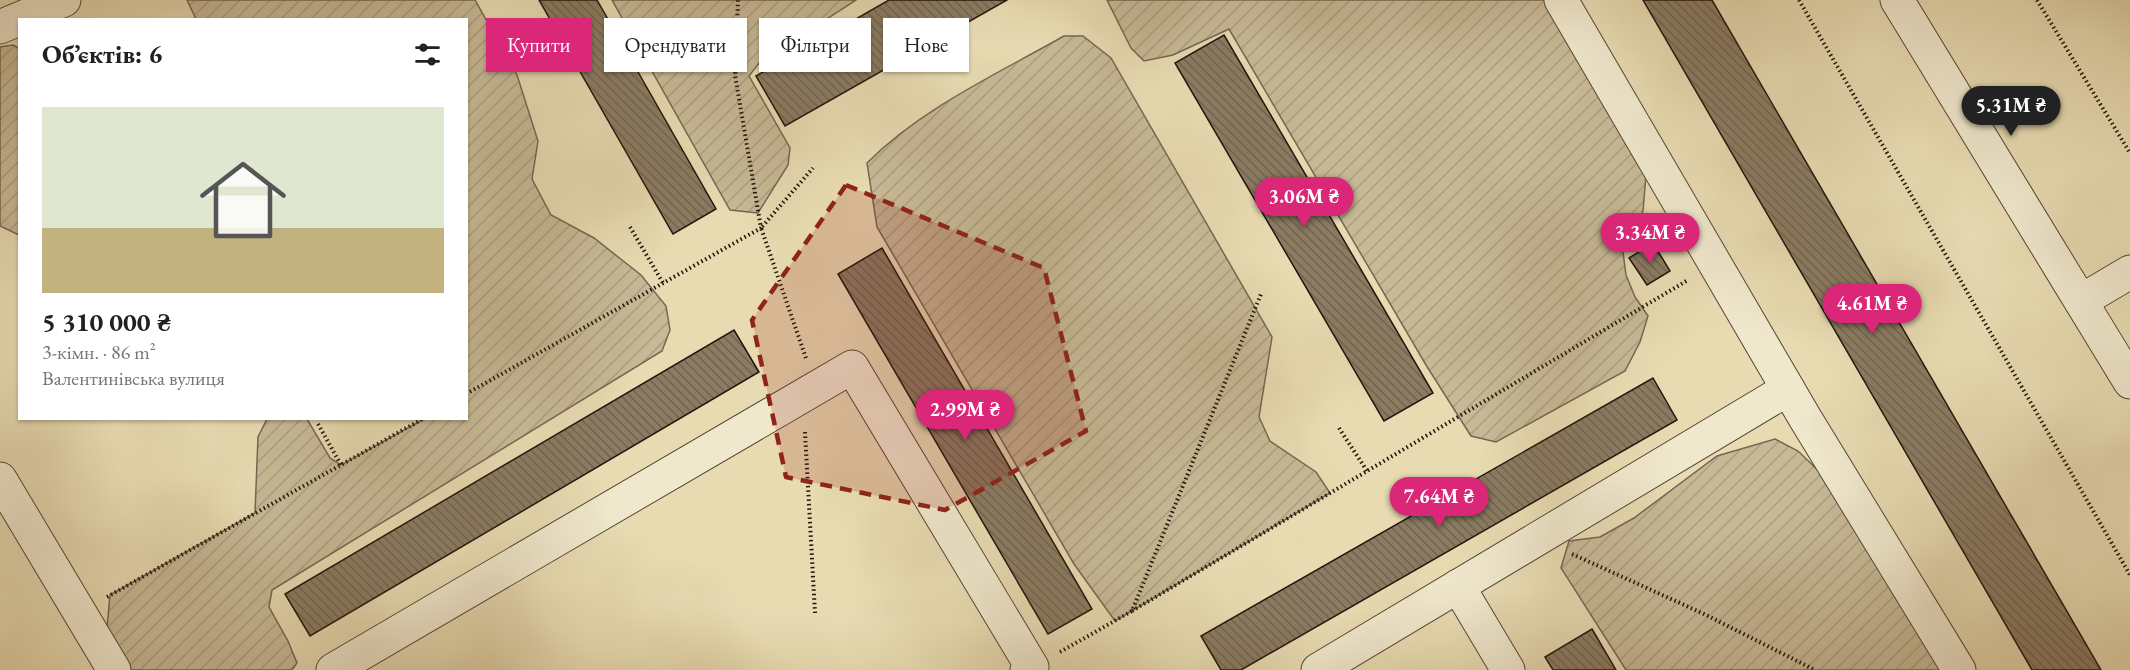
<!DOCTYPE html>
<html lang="uk">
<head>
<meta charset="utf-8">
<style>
	:root { --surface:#fff; --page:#f6f6f6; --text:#202124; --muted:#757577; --accent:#db2777 }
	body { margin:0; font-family:"EB Garamond",serif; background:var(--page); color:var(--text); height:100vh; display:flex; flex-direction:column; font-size:22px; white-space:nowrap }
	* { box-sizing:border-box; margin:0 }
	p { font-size:20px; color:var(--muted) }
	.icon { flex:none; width:33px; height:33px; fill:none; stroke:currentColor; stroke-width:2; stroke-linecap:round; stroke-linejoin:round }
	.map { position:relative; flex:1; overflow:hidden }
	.sheet { position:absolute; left:18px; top:18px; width:450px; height:402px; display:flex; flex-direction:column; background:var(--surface); border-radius:0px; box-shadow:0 2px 4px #0004 }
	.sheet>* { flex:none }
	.guide { position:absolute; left:486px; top:18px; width:570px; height:54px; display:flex; gap:12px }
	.price { position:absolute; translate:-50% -51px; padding:0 14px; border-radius:21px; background:var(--accent); color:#fff; font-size:20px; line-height:39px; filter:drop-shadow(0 2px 3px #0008) }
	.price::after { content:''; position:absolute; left:50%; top:36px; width:18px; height:14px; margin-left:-9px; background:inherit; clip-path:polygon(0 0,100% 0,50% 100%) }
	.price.current { background:#222; color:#fff }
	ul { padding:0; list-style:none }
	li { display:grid; align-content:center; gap:12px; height:318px; padding:0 24px }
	li span { display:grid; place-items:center; height:186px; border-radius:0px; color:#555 }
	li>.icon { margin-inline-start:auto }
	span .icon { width:108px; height:108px; fill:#fffc; stroke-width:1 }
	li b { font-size:26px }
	h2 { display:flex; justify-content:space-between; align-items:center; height:72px; padding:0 24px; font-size:26px }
	.chip { padding:0 21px; border-radius:0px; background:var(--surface); box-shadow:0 2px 4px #0004; font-size:21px; line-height:54px }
	.chip.current { background:var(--accent); color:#fff }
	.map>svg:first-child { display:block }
</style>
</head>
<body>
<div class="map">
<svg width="2130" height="670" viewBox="0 0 2130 670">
	<defs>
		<pattern id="garden-furrows" width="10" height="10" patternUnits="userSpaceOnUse" patternTransform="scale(1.5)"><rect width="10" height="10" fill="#c7b996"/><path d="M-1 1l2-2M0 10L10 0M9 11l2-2" fill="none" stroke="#ab9e80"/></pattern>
		<pattern id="building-back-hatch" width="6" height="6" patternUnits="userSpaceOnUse" patternTransform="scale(1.5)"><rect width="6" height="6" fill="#8a7b62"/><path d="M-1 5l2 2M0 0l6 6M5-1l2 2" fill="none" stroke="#71644f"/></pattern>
	</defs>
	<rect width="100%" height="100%" fill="#e8dbb2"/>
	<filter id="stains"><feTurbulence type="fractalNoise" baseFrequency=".00333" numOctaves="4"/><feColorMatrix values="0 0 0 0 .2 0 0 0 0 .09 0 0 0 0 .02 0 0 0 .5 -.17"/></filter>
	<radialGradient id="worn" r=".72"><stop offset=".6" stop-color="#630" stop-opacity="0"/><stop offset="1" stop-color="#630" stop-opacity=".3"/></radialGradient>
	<!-- garden -->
	<g fill="url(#garden-furrows)" stroke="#766651" stroke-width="1.5">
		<polygon points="187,0 475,0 517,75 538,141 532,179 551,215 594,238 641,275 666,306 670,330 662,351 272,590 269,607 288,641 297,663 292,670 128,670 107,628 110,595 255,513 258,437 267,419 307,419 330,458 341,465 424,419 466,418 466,20 196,19"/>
		<polygon points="612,0 856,0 759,63 749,76 790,148 788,165 758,213 730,210"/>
		<polygon points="1107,0 1545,0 1646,175 1643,211 1623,252 1626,275 1635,297 1648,316 1640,342 1625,371 1496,442 1471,436 1426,365 1229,29 1173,55 1144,61 1131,48"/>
		<path d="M1064,36H1083L1111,58L1272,337L1259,417L1270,441L1316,472L1330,493L1115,621L1074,564L877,227L867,163C922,108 997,74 1064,36Z"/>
		<polygon points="13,45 20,49 19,235 0,226 0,47"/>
		<polygon points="1775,439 1798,451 1827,479 1946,670 1626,670 1561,568 1569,541 1600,537 1634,518 1717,456"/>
	</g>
	<!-- building -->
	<g fill="url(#building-back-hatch)" stroke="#24140c" stroke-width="1.5">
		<polygon points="539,0 597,0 716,209 673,234"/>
		<polygon points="889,0 1007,0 785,126 756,76"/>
		<polygon points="1643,0 1712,0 2101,670 2032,670"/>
		<polygon points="1224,35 1433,393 1384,421 1175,63"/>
		<polygon points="1653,243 1670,271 1647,285 1629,258"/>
		<polygon points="882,248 1092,609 1048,634 838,274"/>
		<polygon points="734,330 759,372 310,636 285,594"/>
		<polygon points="1653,378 1677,420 1241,670 1221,670 1201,636"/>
		<polygon points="1592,629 1616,670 1553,670 1545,657"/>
	</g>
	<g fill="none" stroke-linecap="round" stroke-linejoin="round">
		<defs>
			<g id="minor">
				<polyline points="1561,0 1805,418 1959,670"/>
				<polyline points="1897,0 2130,382"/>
				<polyline points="0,27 64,0"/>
				<polyline points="2081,301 2130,272"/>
				<polyline points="0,479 114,670"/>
				<polyline points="1458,586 1508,670"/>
				<polyline points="333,670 852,367 1032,667 1027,670"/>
				<polyline points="1318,670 1788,389"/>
			</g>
		</defs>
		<!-- minor casing -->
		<use href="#minor" stroke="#554636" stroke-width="35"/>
		<!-- path -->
		<g stroke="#24140c" stroke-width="4" stroke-dasharray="1.5 3" stroke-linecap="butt">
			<polyline points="1799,0 2130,575"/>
			<polyline points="2037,0 2130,153"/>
			<polyline points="630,227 663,283"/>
			<polyline points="806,358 761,228 813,168"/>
			<polyline points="466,394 761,228 735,75 738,0"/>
			<polyline points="318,424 341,465"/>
			<polyline points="1339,428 1367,471"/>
			<polyline points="805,432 815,613"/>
			<polyline points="1572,554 1704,614 1815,670"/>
			<polyline points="107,597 424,418"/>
			<polyline points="1132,611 1688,280"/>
			<polyline points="1060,652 1132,611 1261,294"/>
		</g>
		<!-- minor -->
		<use href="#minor" stroke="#f0e8cd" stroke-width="33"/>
	</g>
	<!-- marked area -->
	<path fill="#8f2418" fill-opacity="0.2" stroke="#8f2418" stroke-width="4.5" stroke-dasharray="12 8" stroke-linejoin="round" d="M846,185L1044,268L1086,431L945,510L786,477L752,320Z"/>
	<rect width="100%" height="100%" filter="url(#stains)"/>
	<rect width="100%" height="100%" fill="url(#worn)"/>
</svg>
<b class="price current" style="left:2011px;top:137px">5.31M ₴</b>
<b class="price" style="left:1304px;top:228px">3.06M ₴</b>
<b class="price" style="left:1650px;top:264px">3.34M ₴</b>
<b class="price" style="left:1872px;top:335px">4.61M ₴</b>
<b class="price" style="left:965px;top:441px">2.99M ₴</b>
<b class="price" style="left:1439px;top:528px">7.64M ₴</b>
<div class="guide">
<a class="chip current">Купити</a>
<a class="chip">Орендувати</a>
<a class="chip">Фільтри</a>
<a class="chip">Нове</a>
</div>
<section class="sheet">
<h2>Об’єктів: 6<svg class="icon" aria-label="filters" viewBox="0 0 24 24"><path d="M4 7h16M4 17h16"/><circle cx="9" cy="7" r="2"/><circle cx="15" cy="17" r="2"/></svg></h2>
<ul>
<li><span style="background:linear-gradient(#dfe7d0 65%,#c2b280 0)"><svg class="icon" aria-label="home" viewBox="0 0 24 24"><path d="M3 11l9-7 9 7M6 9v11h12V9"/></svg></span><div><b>5 310 000 ₴</b><p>3-кімн. · 86 m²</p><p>Валентинівська вулиця</p></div></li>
</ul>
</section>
</div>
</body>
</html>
